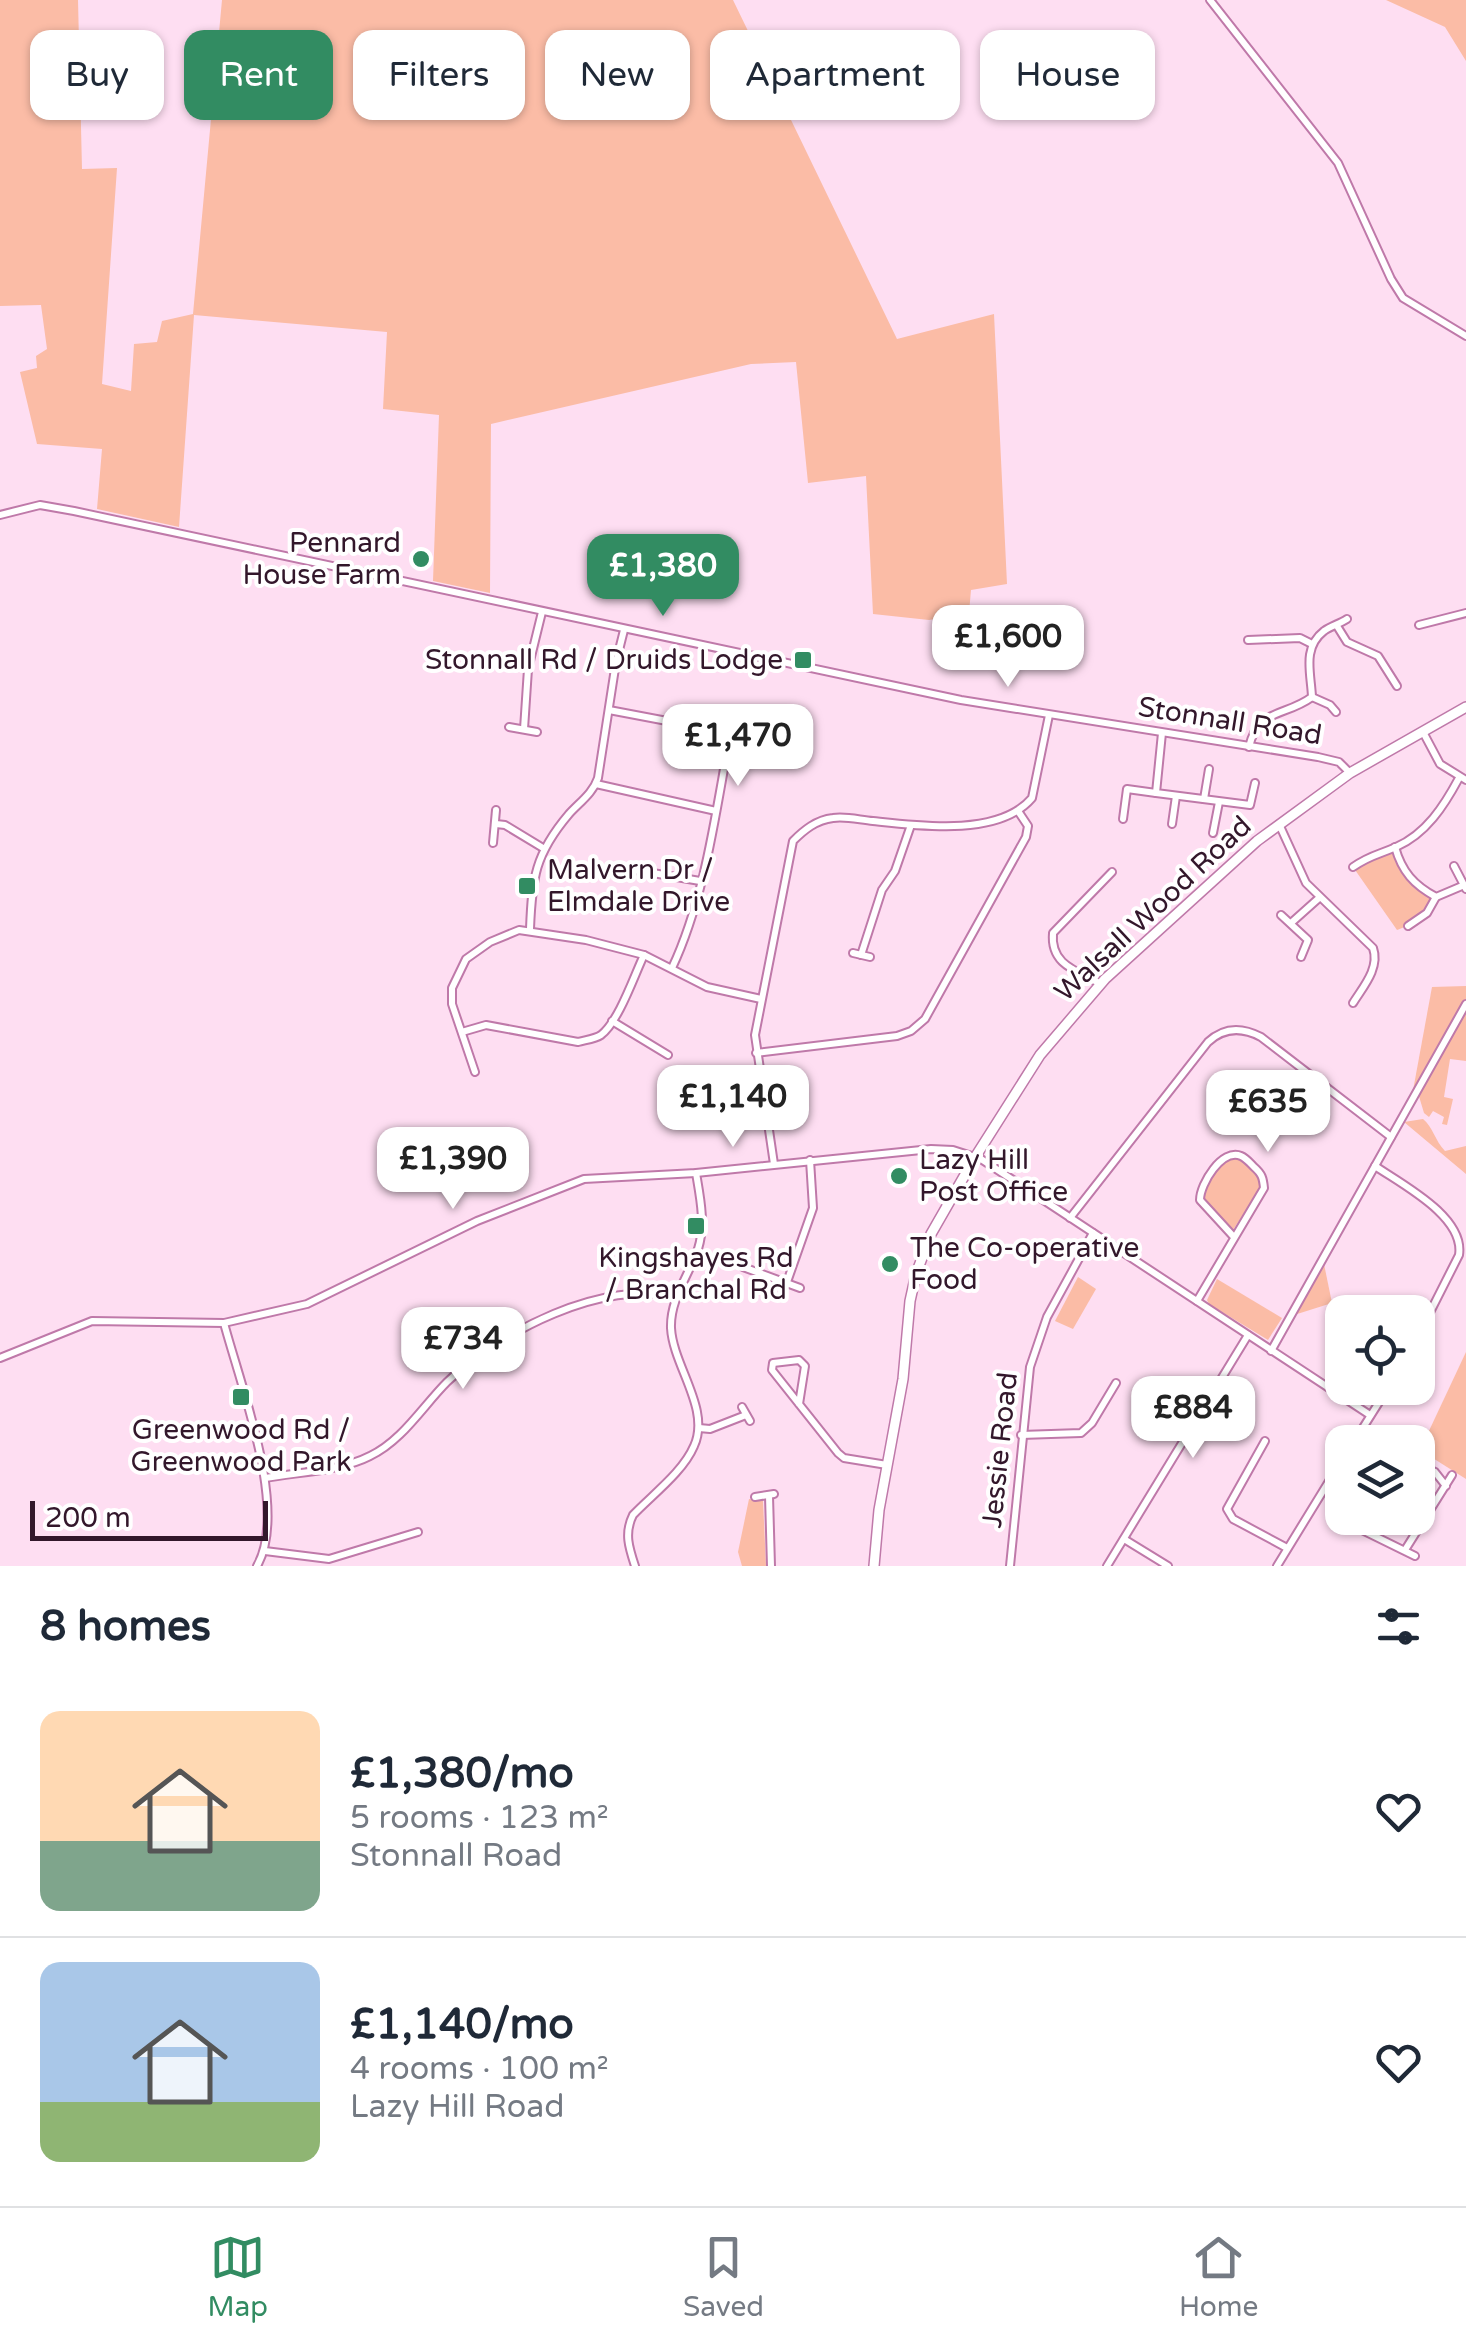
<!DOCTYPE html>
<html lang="en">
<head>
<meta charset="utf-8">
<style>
	:root { --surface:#fff; --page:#f6f6f7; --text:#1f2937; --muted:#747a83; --line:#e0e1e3; --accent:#328c62 }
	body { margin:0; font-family:"Varela Round",sans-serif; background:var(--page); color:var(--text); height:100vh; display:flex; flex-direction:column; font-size:38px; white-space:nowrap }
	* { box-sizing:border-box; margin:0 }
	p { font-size:32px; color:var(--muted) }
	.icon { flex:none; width:55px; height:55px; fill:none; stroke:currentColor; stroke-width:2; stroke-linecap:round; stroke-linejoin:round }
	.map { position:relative; height:1566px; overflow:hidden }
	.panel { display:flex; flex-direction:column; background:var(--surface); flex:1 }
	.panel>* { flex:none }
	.hud { position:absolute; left:30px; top:30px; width:1408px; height:90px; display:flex; gap:20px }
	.fabs { position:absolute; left:1325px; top:1295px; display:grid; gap:20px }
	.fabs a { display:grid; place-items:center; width:110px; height:110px; border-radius:20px; background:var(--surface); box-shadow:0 2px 8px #0004; font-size:50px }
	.scale { position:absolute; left:30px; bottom:25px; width:238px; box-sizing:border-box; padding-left:10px; border:5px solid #33172b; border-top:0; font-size:28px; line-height:35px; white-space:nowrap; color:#33172b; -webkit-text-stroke:8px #fff; paint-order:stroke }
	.price { position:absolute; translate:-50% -85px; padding:0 22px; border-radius:20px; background:#fff; color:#222; font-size:32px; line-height:65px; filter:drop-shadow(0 2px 5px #0008) }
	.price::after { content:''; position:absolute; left:50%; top:60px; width:30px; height:22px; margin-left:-15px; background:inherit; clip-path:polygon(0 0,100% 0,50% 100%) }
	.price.selected { background:var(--accent); color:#fff }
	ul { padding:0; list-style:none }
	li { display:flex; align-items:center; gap:30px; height:250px; padding:0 40px }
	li+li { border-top:2px solid var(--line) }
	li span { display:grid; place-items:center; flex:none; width:280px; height:200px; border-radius:20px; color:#555 }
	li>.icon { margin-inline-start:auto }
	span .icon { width:120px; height:120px; fill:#fffc; stroke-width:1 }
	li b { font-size:42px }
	h2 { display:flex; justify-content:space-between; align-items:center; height:120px; padding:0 40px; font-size:42px }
	.tag { padding:0 35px; border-radius:20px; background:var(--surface); box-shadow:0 2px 8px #0004; font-size:35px; line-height:90px }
	.tag.selected { background:var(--accent); color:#fff }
	.tab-bar { display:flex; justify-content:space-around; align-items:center; height:140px; border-top:2px solid var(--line); background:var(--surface); font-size:28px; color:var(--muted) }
	.tab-bar a { display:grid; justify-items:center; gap:5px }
	.tab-bar .selected { color:var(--accent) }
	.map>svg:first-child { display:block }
</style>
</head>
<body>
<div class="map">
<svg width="1466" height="1566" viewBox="0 0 1466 1566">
	<rect width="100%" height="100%" fill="#fedef2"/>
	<!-- green -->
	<g fill="#fbbca6">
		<polygon points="0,0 78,0 82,169 117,168 102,384 131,391 134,344 157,342 162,321 193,314 222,0 733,0 897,339 994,314 1007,584 971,590 969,613 929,620 873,614 866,476 808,483 796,362 751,364 491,424 490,593 433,581 439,415 383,409 387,332 194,315 179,527 97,509 102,449 37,444 20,372 37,368 36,356 47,349 41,305 0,306"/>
		<polygon points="1386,0 1466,0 1466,61 1445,27"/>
		<path d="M1395,847L1401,866L1436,897C1430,912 1412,925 1397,930L1353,867Z"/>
		<polygon points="1466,986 1466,1004 1412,1096 1432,987"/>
		<polygon points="1466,1009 1466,1061 1450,1059 1444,1097 1453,1099 1447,1125 1442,1124 1444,1117 1433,1111 1429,1117 1424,1113 1418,1093"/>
		<path d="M1423,1119C1433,1127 1435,1141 1445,1151L1466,1146V1174L1404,1122Z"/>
		<path d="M1231,1158C1246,1160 1260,1172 1260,1188L1233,1230L1204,1198C1204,1184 1218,1164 1231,1158Z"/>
		<polygon points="1324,1264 1332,1303 1294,1315"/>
		<polygon points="1078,1277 1096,1289 1073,1329 1055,1321"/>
		<polygon points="1217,1279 1282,1318 1268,1340 1209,1304 1207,1300"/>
		<polygon points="1466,1352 1466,1479 1420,1450"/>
		<polygon points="749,1499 763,1501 766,1566 742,1566 738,1552"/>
	</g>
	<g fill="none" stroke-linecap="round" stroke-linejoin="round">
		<defs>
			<g id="street">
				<polyline points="1210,0 1338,163 1391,279 1403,298 1466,336"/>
				<polyline points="0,515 40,505 74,511 961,700 1318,757 1339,762 1350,773"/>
				<polyline points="1419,625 1466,613"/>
				<polyline points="1337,626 1347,642 1378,656 1397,686"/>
				<polyline points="1248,640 1300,638 1312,644"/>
				<polyline points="1312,697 1330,705 1336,712"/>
				<path d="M609,710L704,728C718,733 724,738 727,752C714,824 703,902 672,968"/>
				<polyline points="509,727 537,732"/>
				<polyline points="524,729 528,669 542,612"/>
				<polyline points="1423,732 1440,764 1466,780"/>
				<polyline points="1162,733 1156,793 1250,805 1255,783"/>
				<path d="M1249,747C1258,708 1285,717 1312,697C1311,673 1302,648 1324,631C1331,626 1339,624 1347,619"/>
				<polyline points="596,784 716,811"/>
				<polyline points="1204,799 1209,769"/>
				<polyline points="1123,819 1127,789 1156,793"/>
				<polyline points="496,824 505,825 543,848"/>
				<polyline points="1172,824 1176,796"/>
				<path d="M1279,824L1306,883L1373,948C1380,968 1363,987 1353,1003"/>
				<polyline points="1213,833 1219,802"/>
				<polyline points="493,843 496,810"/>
				<path d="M1395,847C1402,872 1414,885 1436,897L1462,886"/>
				<polyline points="1454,866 1466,889"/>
				<path d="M1353,867C1370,855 1378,855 1396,847C1426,834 1444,806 1459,778"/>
				<polyline points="623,868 700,881"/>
				<polyline points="1281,915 1308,940 1301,957"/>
				<polyline points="1291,923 1319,898"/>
				<polyline points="1408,926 1427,913 1436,897"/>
				<path d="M530,929C532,878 535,854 569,814C580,802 593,793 598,778L616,662L624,630"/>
				<polyline points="853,953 870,957"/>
				<polyline points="861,955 882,890 895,871 911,825"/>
				<path d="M1101,984C1077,971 1050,965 1053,933L1112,872"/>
				<polyline points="612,1021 668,1055"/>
				<path d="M462,1032L486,1025L578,1042C585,1040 595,1039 601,1035C619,1021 634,976 644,955"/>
				<polyline points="756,1053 897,1036 911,1031 925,1019 1026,837 1028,826 1018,811"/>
				<polyline points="475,1072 452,1004 452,988 466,959 490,942 519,930 586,940 644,955 707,987 761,999"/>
				<path d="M774,1164L755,1035L793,841C804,830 816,820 833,818C846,816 860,820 873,821C919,826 999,837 1032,798L1049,715"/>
				<path d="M1375,1166C1403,1185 1465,1217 1459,1255L1418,1336"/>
				<path d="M1070,1218L1208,1042C1224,1027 1242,1027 1261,1037L1391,1137"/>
				<polyline points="743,1267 800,1288"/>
				<polyline points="787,1282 813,1208 810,1160"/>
				<path d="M1197,1301L1264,1188C1263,1178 1262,1174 1254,1167C1250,1163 1246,1158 1241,1156C1222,1148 1200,1184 1200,1200L1233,1236"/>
				<path d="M224,1323C240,1384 289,1510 257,1566"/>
				<polyline points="1271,1351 1466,1004"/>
				<polyline points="0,1358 92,1321 224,1323 307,1304 477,1221 584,1179 696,1173 931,1149 953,1150 981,1159 1370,1415"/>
				<polyline points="799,1404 805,1366 799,1360 773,1363 772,1370 838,1453 844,1458 887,1465"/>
				<polyline points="742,1407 750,1421"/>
				<polyline points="699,1428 710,1429 746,1415"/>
				<polyline points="1021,1435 1081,1433 1092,1423 1116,1383"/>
				<polyline points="1358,1435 1374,1442"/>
				<polyline points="1265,1441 1227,1509 1233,1519 1287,1548"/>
				<polyline points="1354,1442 1388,1388"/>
				<polyline points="1418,1464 1435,1472 1446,1486"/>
				<path d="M265,1478C298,1472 341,1471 370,1456C402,1441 423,1406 447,1382C498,1333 605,1277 676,1298"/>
				<polyline points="769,1496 771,1566"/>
				<polyline points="755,1497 774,1494"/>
				<polyline points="1354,1526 1415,1556"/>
				<polyline points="1124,1539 1168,1566"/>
				<polyline points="1405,1550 1452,1475"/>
				<polyline points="265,1551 329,1559 418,1532"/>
				<path d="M635,1566C629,1548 624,1533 633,1515C652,1495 683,1472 694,1446C711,1409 673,1366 671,1328C670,1299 689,1275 698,1249C706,1224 700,1197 696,1173"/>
				<polyline points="1010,1566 1030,1367 1047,1317 1093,1233"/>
				<polyline points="1107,1566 1248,1335"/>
				<polyline points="1277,1566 1342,1460"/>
			</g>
			<polyline id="secondary" points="874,1566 879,1510 903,1379 910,1301 916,1274 931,1234 974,1159 1040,1055 1105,979 1257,841 1350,773 1466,707"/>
		</defs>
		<!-- street casing -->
		<use href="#street" stroke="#bf79a9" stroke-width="10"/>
		<!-- secondary casing -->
		<use href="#secondary" stroke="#bf79a9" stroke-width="12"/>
		<!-- street -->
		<use href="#street" stroke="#fff" stroke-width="6"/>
		<!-- secondary -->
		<use href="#secondary" stroke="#fff" stroke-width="9"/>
	</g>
	<!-- markers -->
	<g fill="#328c62" stroke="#fff" stroke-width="4">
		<circle cx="421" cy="559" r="10"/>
		<rect x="793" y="650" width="20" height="20" rx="5"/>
		<rect x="517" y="876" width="20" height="20" rx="5"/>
		<circle cx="899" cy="1176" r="10"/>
		<rect x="686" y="1216" width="20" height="20" rx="5"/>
		<circle cx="890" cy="1264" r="10"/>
		<rect x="231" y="1387" width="20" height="20" rx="5"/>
	</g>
	<g text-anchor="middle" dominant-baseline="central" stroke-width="8" stroke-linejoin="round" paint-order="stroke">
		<!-- poi labels -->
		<g font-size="28" fill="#33172b" stroke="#fff" text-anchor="start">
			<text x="401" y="543" text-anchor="end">Pennard<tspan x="401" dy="32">House Farm</tspan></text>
			<text x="783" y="660" text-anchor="end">Stonnall Rd / Druids Lodge</text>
			<text x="547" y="870">Malvern Dr /<tspan x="547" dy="32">Elmdale Drive</tspan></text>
			<text x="919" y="1160">Lazy Hill<tspan x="919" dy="32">Post Office</tspan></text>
			<text x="910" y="1248">The Co-operative<tspan x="910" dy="32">Food</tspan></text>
			<text x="696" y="1258" text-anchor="middle">Kingshayes Rd<tspan x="696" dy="32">/ Branchal Rd</tspan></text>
			<text x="241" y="1430" text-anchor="middle">Greenwood Rd /<tspan x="241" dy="32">Greenwood Park</tspan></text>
		</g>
		<!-- street labels -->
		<g font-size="28" fill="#33172b" stroke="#fff">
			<text transform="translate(1230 721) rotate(9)">Stonnall Road</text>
			<text transform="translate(1153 909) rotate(-43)">Walsall Wood Road</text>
			<text transform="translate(1000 1450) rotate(-84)">Jessie Road</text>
		</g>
	</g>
</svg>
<div class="fabs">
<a><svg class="icon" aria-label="locate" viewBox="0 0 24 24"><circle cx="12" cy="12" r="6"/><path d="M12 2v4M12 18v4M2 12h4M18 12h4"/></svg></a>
<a><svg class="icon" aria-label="layers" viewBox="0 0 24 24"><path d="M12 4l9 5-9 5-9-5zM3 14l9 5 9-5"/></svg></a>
</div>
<div class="scale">200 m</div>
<b class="price selected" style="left:663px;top:619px">£1,380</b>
<b class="price" style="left:1008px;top:690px">£1,600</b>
<b class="price" style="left:738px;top:789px">£1,470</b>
<b class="price" style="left:733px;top:1150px">£1,140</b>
<b class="price" style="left:1268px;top:1155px">£635</b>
<b class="price" style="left:453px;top:1212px">£1,390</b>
<b class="price" style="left:463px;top:1392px">£734</b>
<b class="price" style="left:1193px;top:1461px">£884</b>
<div class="hud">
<a class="tag">Buy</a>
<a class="tag selected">Rent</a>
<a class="tag">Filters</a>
<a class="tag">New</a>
<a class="tag">Apartment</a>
<a class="tag">House</a>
</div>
</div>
<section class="panel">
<h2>8 homes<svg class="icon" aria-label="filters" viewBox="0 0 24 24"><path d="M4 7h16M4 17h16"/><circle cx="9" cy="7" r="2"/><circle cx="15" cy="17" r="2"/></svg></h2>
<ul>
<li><span style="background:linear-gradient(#ffd9b3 65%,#7fa58c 0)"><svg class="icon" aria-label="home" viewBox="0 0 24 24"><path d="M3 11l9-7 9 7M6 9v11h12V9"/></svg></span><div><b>£1,380/mo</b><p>5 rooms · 123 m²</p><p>Stonnall Road</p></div><svg class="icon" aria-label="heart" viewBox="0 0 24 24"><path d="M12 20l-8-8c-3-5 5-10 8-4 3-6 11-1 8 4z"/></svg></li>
<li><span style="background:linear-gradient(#a9c7e8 70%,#8fb573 0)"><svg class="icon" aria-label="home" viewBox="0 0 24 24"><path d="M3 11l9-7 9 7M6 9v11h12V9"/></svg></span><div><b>£1,140/mo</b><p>4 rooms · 100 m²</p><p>Lazy Hill Road</p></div><svg class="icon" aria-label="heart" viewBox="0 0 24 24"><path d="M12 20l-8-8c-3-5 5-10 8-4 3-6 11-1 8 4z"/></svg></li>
</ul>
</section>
<nav class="tab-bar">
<a class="selected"><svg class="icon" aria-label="map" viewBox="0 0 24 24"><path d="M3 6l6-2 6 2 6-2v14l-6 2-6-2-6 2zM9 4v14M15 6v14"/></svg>Map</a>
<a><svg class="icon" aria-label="saved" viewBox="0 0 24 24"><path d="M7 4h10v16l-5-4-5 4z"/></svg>Saved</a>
<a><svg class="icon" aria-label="home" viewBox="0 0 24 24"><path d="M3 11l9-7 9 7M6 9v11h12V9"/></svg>Home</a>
</nav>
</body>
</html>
